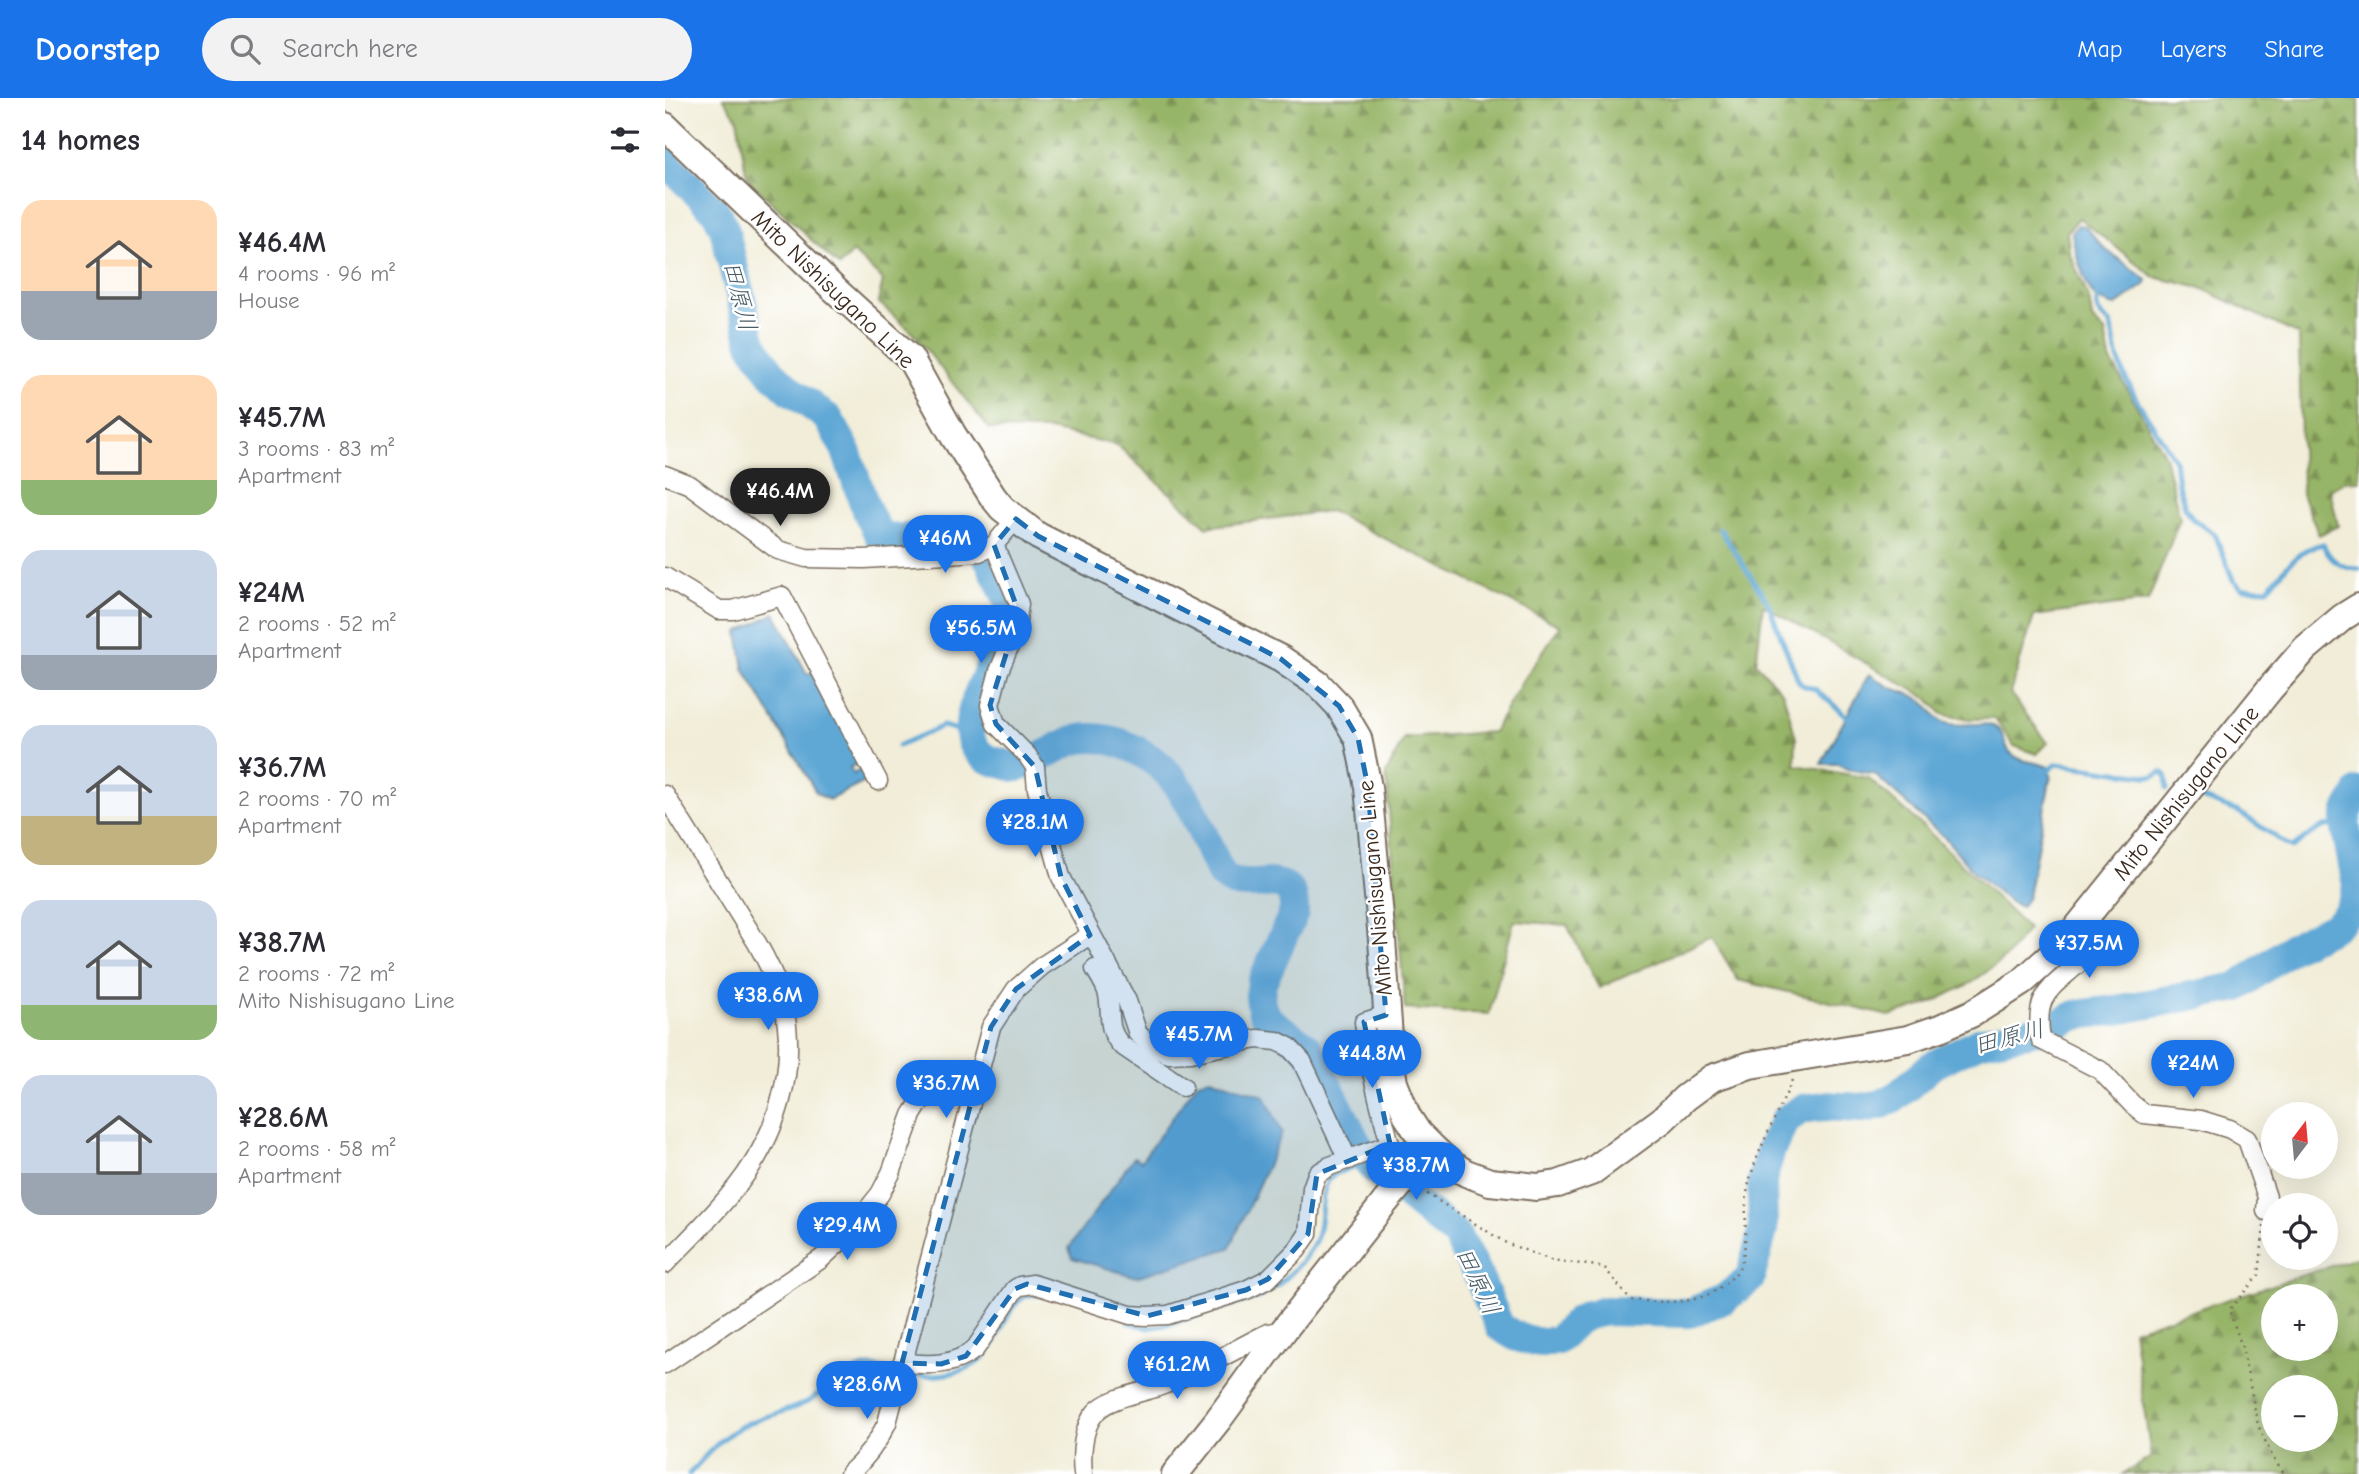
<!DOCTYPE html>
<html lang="en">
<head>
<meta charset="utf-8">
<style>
	:root { --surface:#fff; --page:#f2f2f3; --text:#2b2b33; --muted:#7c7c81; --accent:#1a73e8 }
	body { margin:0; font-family:"Comic Neue","Klee One",sans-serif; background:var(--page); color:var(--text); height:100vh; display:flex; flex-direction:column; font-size:26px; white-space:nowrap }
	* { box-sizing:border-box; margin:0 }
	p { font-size:23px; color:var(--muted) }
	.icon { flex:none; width:38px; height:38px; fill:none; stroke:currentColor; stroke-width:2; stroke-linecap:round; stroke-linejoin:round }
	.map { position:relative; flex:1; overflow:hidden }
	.sheet { display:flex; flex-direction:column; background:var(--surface); width:665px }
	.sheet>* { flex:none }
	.needle { width:46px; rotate:16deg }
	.tools { position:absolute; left:1596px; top:1004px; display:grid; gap:14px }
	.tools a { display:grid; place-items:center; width:77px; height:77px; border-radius:50%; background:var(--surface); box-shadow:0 7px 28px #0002; font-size:35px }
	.price { position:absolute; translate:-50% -60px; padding:0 16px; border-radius:24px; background:var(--accent); color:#fff; font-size:23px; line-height:46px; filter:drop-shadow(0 2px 4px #0008) }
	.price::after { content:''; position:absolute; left:50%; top:42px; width:21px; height:16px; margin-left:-10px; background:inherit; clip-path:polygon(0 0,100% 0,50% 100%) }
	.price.selected { background:#222; color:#fff }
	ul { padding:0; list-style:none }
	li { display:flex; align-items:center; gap:21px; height:175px; padding:0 21px }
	li span { display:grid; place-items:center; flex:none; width:196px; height:140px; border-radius:21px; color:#555 }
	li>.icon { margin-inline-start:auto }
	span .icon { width:84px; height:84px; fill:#fffc; stroke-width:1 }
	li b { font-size:30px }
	h2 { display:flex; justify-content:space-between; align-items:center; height:84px; padding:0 21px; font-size:30px }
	header { display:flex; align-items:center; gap:42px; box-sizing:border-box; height:98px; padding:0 35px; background:var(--accent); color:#fff }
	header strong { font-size:33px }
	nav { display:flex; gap:38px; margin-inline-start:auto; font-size:24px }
	.search { width:490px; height:63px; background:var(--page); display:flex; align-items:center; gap:18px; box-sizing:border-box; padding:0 24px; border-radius:38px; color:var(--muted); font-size:26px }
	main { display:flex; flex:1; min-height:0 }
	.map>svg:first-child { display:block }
</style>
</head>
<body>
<header>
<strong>Doorstep</strong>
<div class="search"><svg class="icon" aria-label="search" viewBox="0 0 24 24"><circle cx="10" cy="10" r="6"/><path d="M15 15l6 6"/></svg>Search here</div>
<nav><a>Map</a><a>Layers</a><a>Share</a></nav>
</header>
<main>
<section class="sheet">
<h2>14 homes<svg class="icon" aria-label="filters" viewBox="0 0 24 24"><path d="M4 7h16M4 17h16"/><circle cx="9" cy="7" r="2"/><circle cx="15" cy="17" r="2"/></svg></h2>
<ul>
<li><span style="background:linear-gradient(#ffd9b3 65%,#9aa5b1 0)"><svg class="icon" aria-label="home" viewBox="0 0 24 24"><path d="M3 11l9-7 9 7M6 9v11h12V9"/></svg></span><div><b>¥46.4M</b><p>4 rooms · 96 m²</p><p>House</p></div></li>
<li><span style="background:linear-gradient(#ffd9b3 75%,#8fb573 0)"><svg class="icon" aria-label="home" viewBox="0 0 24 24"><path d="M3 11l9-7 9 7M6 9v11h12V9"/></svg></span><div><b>¥45.7M</b><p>3 rooms · 83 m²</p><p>Apartment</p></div></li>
<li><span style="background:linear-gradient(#c9d6e8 75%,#9aa5b1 0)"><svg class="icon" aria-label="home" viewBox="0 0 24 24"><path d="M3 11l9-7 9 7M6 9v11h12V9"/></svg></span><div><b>¥24M</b><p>2 rooms · 52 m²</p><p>Apartment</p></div></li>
<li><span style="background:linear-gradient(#c9d6e8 65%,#c2b280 0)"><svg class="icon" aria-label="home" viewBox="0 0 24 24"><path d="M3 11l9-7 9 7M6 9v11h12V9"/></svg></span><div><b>¥36.7M</b><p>2 rooms · 70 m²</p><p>Apartment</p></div></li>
<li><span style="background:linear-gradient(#c9d6e8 75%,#8fb573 0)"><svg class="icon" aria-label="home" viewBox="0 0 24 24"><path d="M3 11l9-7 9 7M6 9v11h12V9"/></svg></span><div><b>¥38.7M</b><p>2 rooms · 72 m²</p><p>Mito Nishisugano Line</p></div></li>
<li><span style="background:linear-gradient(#c9d6e8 70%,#9aa5b1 0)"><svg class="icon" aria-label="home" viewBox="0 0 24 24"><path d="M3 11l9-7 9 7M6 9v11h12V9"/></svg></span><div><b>¥28.6M</b><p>2 rooms · 58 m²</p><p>Apartment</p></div></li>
</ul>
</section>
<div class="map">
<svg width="1694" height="1376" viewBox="0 0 1694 1376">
	<defs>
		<pattern id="forest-firs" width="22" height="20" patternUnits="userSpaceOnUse" patternTransform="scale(1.75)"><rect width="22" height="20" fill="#97b567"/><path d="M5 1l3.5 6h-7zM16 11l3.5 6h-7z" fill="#7c9354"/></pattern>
	</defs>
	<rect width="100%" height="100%" fill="#fff"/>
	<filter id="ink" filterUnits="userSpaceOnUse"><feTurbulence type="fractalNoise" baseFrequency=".0143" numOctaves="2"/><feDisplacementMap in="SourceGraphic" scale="14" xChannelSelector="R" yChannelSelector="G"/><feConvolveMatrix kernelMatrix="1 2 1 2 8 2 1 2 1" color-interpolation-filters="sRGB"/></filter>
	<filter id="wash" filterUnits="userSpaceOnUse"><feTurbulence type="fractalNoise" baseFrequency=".00686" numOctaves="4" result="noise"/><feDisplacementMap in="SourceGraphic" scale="28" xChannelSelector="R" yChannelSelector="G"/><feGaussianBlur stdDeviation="1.57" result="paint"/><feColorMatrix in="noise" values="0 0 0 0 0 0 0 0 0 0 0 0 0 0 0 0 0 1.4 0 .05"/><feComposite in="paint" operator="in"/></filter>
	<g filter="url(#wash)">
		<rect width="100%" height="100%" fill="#f1edd8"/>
		<!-- forest -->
		<g fill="url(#forest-firs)" stroke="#697042" stroke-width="2" fill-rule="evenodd">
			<polygon points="58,0 1694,0 1694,383 1680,383 1665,392 1673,428 1654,437 1637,396 1634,237 1536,190 1489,179 1414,120 1402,134 1404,154 1424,201 1427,221 1440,234 1445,261 1500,358 1515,421 1483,503 1369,518 1345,595 1383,645 1372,656 1349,648 1330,621 1300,621 1277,616 1264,601 1098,507 1091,565 1118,595 1131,640 1130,667 1203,680 1261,731 1363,831 1341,859 1308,884 1266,905 1224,918 1073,882 1047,839 934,890 902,827 849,823 824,916 740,911 721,676 739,640 828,634 856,586 895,528 665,413 542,429 452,347 385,332 324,331 248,235 213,204 218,182 188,154 174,168 82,81 72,20"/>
			<path d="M1694,1159V1376H1458L1486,1359L1468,1232ZM1608,1199H1661V1251H1608ZM1608,1290H1661V1342H1608Z"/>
		</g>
		<!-- water -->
		<g fill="#5ea7d5" stroke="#4c687a" stroke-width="2">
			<path d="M1413,127L1420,128L1440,151L1482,182L1481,186L1451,208C1445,207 1434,203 1430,199C1420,189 1408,147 1407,134Z"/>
			<polygon points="110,515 142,576 150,573 198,664 185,669 188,676 200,669 206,681 164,702 152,696 79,571 73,534"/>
			<path d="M1204,576C1212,581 1219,587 1227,590C1238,594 1248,596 1258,603C1267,610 1270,622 1281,625C1297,630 1317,622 1330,629C1341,635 1338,649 1347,656C1356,665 1371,663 1383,669L1386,677L1363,799L1356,809L1345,804L1308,773L1281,741L1209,676L1182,671L1173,666H1156Z"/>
			<polygon points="545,980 600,998 617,1035 565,1150 471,1179 407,1160 404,1150 469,1059 476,1063 533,984"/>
		</g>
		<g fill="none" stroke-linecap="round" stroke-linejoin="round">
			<!-- stream -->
			<g stroke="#5ea7d5" stroke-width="5">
				<path d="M1433,194C1430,213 1431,214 1446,226L1452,257L1459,277L1473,304L1510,362L1513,387L1520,409L1528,421L1550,436L1568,482L1577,490L1603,491C1619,472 1632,451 1658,446C1664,462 1677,471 1694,471"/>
				<polyline points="1055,431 1103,505 1133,582 1137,587 1150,591 1186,622"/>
				<polyline points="233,648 278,628 304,635"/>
				<polyline points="1378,675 1392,666 1488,679 1496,674 1501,677 1502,691"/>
				<path d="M1536,700L1574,714L1627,750C1650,735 1650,727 1680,726"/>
				<polyline points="1690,795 1694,793"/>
				<path d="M463,1224L483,1230L500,1227L595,1199C616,1187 641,1164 651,1141C659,1125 653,1089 667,1078C676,1072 692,1068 703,1064"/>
				<path d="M24,1376C35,1364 46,1351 58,1341C84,1318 112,1319 140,1305C157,1296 188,1269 206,1269C218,1269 231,1275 243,1276C266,1279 290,1278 310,1266C339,1251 340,1190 374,1197"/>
			</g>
			<!-- river -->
			<path stroke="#5ea7d5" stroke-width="30" d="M0,63L51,114L59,130L87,246L106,274L126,293L163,320L180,350L201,411L216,441L302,437C315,445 325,461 330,475C335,485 343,498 344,509C348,543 287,618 310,650C316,659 326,663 336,665C341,666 348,669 352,669C368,667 397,644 415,641C443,636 473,650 494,667C526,693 537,741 557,777C561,781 565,784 571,785C597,790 631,772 629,814L597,885L595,898L597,912L605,923L642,949L651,964L691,1044L705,1067L791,1137L813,1177L835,1229L852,1239L875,1245L893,1242L912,1223L922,1217L941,1213L1024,1215L1059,1201L1085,1181L1098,1132L1097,1083L1106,1051L1120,1022L1137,1011L1159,1008L1197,1010L1217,1006L1232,998L1266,968L1313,944L1386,929L1411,917L1452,912L1573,889L1626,850L1670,828L1682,816L1689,802L1692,787L1680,726L1683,713L1694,694"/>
		</g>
	</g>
	<g filter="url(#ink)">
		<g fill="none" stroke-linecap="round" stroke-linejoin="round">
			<defs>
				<g id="street">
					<polyline points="0,377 25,387 113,452 141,460 199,461 314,454 329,447 351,421"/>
					<polyline points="329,447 354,506 351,532 334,573 325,607 331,626 362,657 370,669 372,691 396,779 462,903 473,936 488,949 504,956 526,955 592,941 612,943 624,949 637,963 683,1062"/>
					<polyline points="0,479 54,512 68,512 117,498 213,683"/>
					<path d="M0,697L92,845C101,861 109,877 115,894C137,967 112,1043 63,1099C43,1123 21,1144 0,1166"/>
					<path d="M1399,846L1414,865C1383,893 1369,897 1376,942L1435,972L1467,1006L1479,1016L1536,1022L1565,1031L1582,1041L1602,1099L1601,1113"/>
					<path d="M430,871C435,879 441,888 443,897C447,918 441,930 456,947L518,989"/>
					<path d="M237,1265C264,1267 288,1269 310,1251L350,1191L355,1188L368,1186L465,1217L482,1218L503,1217L581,1192L603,1181L632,1152L643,1136L647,1090L652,1076L665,1068L725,1046C714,1004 704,969 699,924L721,917"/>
					<polyline points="0,1266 156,1161 181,1138 215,1096 226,1075 247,1017 255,1004 266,995 280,993 307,1000"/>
					<path d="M184,1376C201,1361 212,1346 222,1325L326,929L351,891L377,868L425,837"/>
					<path d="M418,1376C416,1357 417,1329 431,1314C445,1298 481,1295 501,1286C536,1272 569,1252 603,1235L618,1233"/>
				</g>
				<g id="secondary">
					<polyline points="0,28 168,190 245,260 288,337 328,399 337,410 373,438 616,561 653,586 674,608 693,640 703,689 717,842 726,967 729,985 742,1018 753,1035 766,1048 783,1064 801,1075 825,1084 872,1089 893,1086 926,1074 997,1022 1020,1000 1047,980 1085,967 1243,941 1275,930 1308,915 1357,884 1399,846 1604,592 1640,551 1678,519 1694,509"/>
					<polyline points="510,1376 553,1322 618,1233 721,1103"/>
				</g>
			</defs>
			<!-- street casing -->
			<use href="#street" stroke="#7b6e5f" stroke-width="21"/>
			<!-- secondary casing -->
			<use href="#secondary" stroke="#7b6e5f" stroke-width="30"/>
			<!-- path -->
			<g stroke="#7b6e5f" stroke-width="2.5" stroke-dasharray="2 5" stroke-linecap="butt">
				<path d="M756,1092L841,1145L886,1162L939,1169L965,1202C998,1204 1034,1209 1061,1185C1070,1177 1076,1171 1078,1159C1083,1135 1078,1109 1084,1085C1092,1051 1114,1015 1127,982"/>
				<polyline points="1599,1128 1594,1177 1564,1212 1577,1249 1593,1327 1608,1360 1619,1376"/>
			</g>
			<!-- street -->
			<use href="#street" stroke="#fff" stroke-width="18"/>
			<!-- secondary -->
			<use href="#secondary" stroke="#fff" stroke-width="26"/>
			<defs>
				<polyline id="secondary-bridge" points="721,1103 745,1075"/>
			</defs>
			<!-- secondary-bridge casing -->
			<use href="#secondary-bridge" stroke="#7b6e5f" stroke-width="30" stroke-linecap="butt"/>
			<!-- secondary-bridge -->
			<use href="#secondary-bridge" stroke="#fff" stroke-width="26"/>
		</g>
	</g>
	<!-- marked area -->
	<path fill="#1f6fb2" fill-opacity="0.2" stroke="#1f6fb2" stroke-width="5" stroke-dasharray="14 9" stroke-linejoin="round" d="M351,421L373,438L616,561L674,608L693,640L703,689L721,917L699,924L725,1046L652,1076L643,1136L603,1181L581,1192L482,1218L362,1186L350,1191L301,1258L276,1266L237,1265L326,929L351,891L425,837L396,779L370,669L331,626L325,607L354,515L329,447Z"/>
	<g text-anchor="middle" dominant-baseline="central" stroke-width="5" stroke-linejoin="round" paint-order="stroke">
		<!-- street labels -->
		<g font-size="23" fill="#3b2a1e" stroke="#fff">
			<text transform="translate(168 191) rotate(44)">Mito Nishisugano Line</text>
			<text transform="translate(1521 695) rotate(-51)">Mito Nishisugano Line</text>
			<text transform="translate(710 790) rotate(-95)">Mito Nishisugano Line</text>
		</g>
		<!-- water labels -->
		<g font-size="24" font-style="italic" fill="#495c67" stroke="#fff">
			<text transform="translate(75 198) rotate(76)">田原川</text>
			<text transform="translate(1344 939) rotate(-15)">田原川</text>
			<text transform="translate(813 1183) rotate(65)">田原川</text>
		</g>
	</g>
</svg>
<div class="tools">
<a><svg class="needle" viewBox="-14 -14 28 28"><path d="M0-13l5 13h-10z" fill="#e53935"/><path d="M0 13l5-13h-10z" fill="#7c7c81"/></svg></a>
<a><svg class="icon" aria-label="locate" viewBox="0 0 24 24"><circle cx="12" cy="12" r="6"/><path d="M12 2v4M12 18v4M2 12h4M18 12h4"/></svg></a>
<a>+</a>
<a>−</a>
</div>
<b class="price selected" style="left:115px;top:430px">¥46.4M</b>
<b class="price" style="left:280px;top:477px">¥46M</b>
<b class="price" style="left:316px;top:567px">¥56.5M</b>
<b class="price" style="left:370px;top:761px">¥28.1M</b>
<b class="price" style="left:1424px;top:882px">¥37.5M</b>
<b class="price" style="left:103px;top:934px">¥38.6M</b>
<b class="price" style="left:534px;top:973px">¥45.7M</b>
<b class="price" style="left:707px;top:992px">¥44.8M</b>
<b class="price" style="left:1528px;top:1002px">¥24M</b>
<b class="price" style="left:281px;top:1022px">¥36.7M</b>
<b class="price" style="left:751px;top:1104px">¥38.7M</b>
<b class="price" style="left:182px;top:1164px">¥29.4M</b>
<b class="price" style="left:512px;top:1303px">¥61.2M</b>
<b class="price" style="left:202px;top:1323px">¥28.6M</b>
</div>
</main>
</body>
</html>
